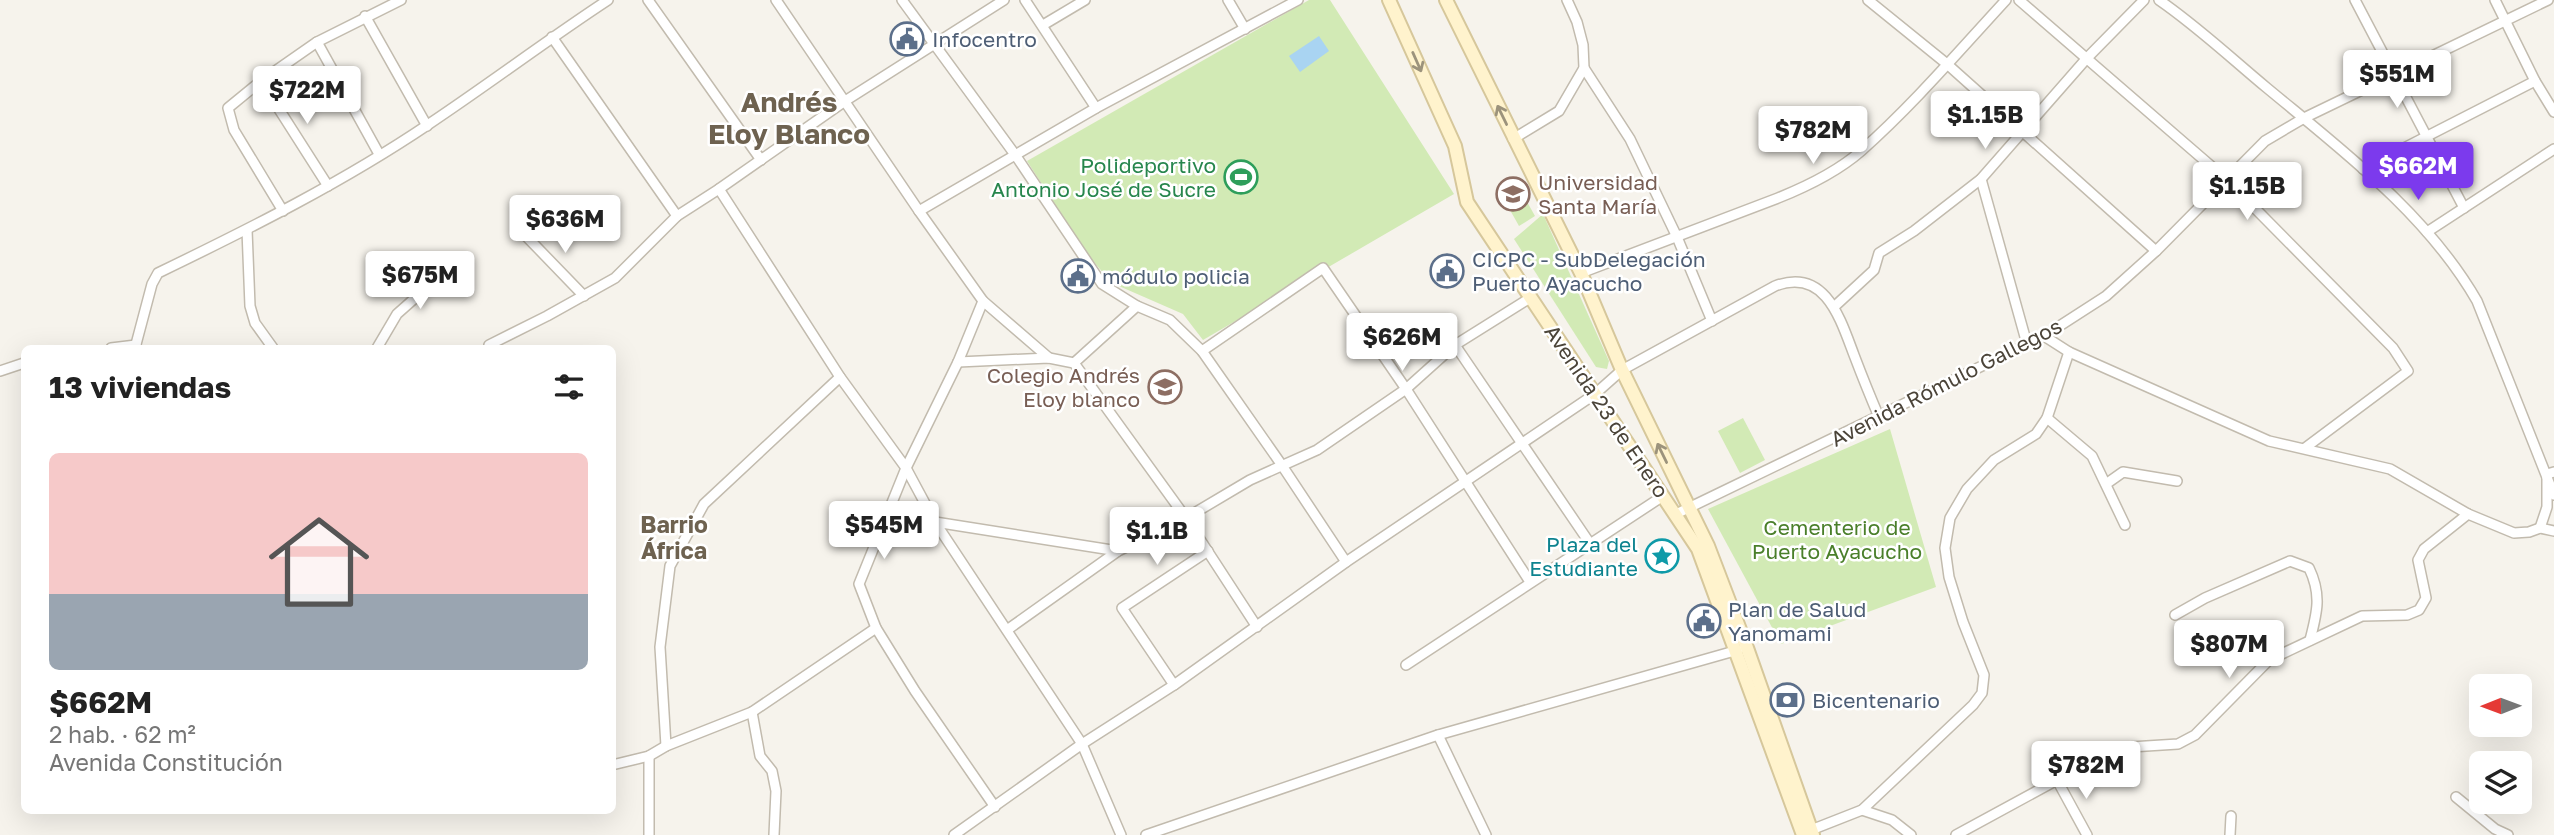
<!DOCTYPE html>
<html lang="es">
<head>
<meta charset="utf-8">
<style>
	:root { --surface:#fff; --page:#f2f2f2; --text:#222; --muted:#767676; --accent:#7c3aed }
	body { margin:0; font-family:"Golos Text",sans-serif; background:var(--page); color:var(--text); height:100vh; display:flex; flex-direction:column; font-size:26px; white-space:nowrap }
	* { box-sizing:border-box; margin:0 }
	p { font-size:23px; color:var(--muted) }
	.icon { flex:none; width:38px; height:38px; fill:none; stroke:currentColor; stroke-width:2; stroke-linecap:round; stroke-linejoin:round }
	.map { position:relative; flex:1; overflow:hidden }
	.side { position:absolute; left:21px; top:345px; width:595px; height:469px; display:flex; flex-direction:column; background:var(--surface); border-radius:10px; box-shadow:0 7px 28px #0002 }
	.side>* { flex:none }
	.needle { width:46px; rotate:269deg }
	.fabs { position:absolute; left:2469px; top:674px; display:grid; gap:14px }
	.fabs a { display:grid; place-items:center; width:63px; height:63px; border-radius:10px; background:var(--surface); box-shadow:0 7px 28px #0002; font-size:35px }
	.price { position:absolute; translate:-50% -60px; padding:0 16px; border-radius:7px; background:#fff; color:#222; font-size:23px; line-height:46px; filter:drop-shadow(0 2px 4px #0008) }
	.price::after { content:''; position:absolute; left:50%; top:42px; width:21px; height:16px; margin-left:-10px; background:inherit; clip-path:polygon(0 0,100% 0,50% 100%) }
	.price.selected { background:var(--accent); color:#fff }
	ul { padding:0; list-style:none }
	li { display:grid; align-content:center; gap:14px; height:371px; padding:0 28px }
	li span { display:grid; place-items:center; height:217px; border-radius:10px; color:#555 }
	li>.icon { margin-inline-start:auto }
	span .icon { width:126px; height:126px; fill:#fffc; stroke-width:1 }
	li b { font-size:30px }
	h2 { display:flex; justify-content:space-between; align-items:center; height:84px; padding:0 28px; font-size:30px }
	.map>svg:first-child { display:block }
</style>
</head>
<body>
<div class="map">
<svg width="2554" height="835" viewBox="0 0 2554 835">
	<rect width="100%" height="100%" fill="#f6f3ec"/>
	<!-- green -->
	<g fill="#d2eab5">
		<polygon points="1309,0 1330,0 1454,194 1203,340 1183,314 1112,283 1086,253 1027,161"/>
		<polygon points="1522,193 1535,216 1519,226 1506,203"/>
		<polygon points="1543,214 1609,361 1607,369 1596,367 1514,239"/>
		<polygon points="1743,418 1765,460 1740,473 1718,431"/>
		<polygon points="1890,429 1936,587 1781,644 1708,509"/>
	</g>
	<!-- water -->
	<polygon fill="#a9d4f2" points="1319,36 1329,51 1300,72 1289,56"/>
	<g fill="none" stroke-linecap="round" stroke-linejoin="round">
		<defs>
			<g id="street">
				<polyline points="648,0 761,160"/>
				<polyline points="776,0 919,211 983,301 1049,358"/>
				<polyline points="902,0 1016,156 1102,284 1137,306 1170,320 1202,351 1281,464 1346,562"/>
				<polyline points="1025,0 1096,108"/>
				<polyline points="1228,0 1245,29"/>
				<polyline points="1868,0 1947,64 2156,251"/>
				<polyline points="2019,0 2226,179 2393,348 2408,371 2305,448"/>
				<path d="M2159,0C2197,26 2232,59 2267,88C2343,151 2427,214 2477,301L2554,495"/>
				<polyline points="2355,0 2464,208"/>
				<polyline points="2495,0 2535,81 2554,112"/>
				<polyline points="365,16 427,126"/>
				<polyline points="1043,25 1085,0"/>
				<polyline points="552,37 677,216"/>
				<polyline points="317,42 379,154"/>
				<polyline points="1584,68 1630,139 1677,237 1712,321"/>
				<polyline points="261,81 328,186"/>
				<polyline points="1513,139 1559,111 1584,68 1583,45 1577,22 1567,0"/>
				<polyline points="2363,169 2535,81"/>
				<polyline points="1981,179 2027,344"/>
				<polyline points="719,189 840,377 906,468 935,522 1082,744 1121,835"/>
				<polyline points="283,211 234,130 228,108 261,81 317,42 401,0"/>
				<polyline points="919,211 1096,108 1298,0"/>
				<polyline points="247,230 250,306 255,323 273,348"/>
				<polyline points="2427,232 2554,149"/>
				<polyline points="525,235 584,296"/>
				<path d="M1581,273L1778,198C1808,186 1837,172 1861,151C1913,105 1959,51 2006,0"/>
				<polyline points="983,301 958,362 906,468 859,584 876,628 915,691 995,807"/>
				<polyline points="1835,306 1874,270 1879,253 1914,231 1981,179 2087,58 2144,0"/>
				<polyline points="2044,336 2069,352 2269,441 2390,469 2468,514 2514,533 2529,532 2540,528 2554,531"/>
				<polyline points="489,345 547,316 615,278 677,216 719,189 845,101 1004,0"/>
				<polyline points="1455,345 1591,545"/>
				<polyline points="111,348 136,345"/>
				<path d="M135,348L152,284L158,273C251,228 343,182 429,124C489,84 547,40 608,0"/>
				<polyline points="377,348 397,314 450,267"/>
				<polyline points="1202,351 1323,268 1406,389 1530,582"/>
				<polyline points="958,362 1049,358 1074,363 1186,518 1257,627"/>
				<polyline points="1074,363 1137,306"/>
				<polyline points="0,371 24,363"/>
				<polyline points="2047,418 2092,456 2125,525"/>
				<polyline points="2106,484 2123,472 2177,481"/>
				<polyline points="1676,514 2044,336 2106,296 2156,251 2265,141 2304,118 2548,0"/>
				<polyline points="935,522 1118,551"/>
				<polyline points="2540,528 2547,507 2547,474 2554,472"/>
				<path d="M2175,615L2205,598L2290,561L2309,568C2322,595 2317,613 2310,640"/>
				<polyline points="1007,630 1118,551 1186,518 1250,480 1317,450 1406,389 1455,345 1530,298"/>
				<polyline points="1406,665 1663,496"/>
				<polyline points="1174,685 1122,608 1208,551"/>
				<polyline points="752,712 760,756 772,771 776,791 774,835"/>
				<polyline points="1438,735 1486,835"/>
				<polyline points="666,746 660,647 670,566 704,504 840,377"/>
				<polyline points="612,765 649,756 666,746 752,712 876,628"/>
				<polyline points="2057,780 2087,835"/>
				<polyline points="2456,797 2495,829 2508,835"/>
				<polyline points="1862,810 1892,820 1911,835"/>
				<polyline points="1811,830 1862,810 1973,705 1982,693 1984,675 1963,622 1949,577 1945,548 1950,518 1967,489 1994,460 2036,434 2047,418 2069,352"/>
				<polyline points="649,835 649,756"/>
				<path d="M954,835L1082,744L1174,685L1346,562L1595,394L1622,370L1775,286C1825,267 1840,318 1854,355C1862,376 1870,396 1879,417"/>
				<polyline points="1146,835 1438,735 1738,650"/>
				<polyline points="1956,835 2057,780 2099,749 2178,744 2195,735 2269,660 2362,616 2407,615 2419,610 2426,598 2418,560 2424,549 2468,514"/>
				<polyline points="2230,835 2231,816"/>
			</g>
			<g id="secondary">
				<polyline points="1389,0 1455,146 1467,202 1698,549 1803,835"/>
				<polyline points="1446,0 1581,273 1622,370 1708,546 1747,648 1813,835"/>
			</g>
		</defs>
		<!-- street casing -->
		<use href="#street" stroke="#c2bbae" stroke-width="12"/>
		<!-- secondary casing -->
		<use href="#secondary" stroke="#d6c79b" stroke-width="16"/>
		<!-- street -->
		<use href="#street" stroke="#fff" stroke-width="9"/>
		<!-- secondary -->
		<use href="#secondary" stroke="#fff3cd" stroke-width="12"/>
	</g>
	<!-- one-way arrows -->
	<defs><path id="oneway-shaft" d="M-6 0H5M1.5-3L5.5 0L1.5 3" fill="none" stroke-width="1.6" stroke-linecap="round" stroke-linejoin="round" transform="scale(1.75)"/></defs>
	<g stroke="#9c937c">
		<use href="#oneway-shaft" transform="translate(1417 62) rotate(66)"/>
		<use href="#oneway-shaft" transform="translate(1502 115) rotate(-116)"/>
		<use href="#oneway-shaft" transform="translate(1662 453) rotate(-116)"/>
	</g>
	<!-- icons -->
	<defs>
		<symbol id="civic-ring" viewBox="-11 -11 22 22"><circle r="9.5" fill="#fff" stroke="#5c6f8a" stroke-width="1.5"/><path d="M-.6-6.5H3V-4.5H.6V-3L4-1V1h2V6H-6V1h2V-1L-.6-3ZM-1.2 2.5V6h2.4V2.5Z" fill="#5c6f8a"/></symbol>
		<symbol id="stadium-ring" viewBox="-11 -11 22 22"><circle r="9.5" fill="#fff" stroke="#2e9e5b" stroke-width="1.5"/><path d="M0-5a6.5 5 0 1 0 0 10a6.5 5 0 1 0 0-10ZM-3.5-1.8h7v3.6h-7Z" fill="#2e9e5b"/></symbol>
		<symbol id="university-ring" viewBox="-11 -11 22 22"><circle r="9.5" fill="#fff" stroke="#8d6e63" stroke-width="1.5"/><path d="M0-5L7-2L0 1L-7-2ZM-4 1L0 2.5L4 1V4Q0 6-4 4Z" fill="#8d6e63"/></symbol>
		<symbol id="school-ring" viewBox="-11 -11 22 22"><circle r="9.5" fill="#fff" stroke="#8d6e63" stroke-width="1.5"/><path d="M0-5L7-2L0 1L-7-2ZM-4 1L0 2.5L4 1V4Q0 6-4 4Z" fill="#8d6e63"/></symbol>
		<symbol id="sight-ring" viewBox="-11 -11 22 22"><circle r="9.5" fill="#fff" stroke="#0f9aa8" stroke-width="1.5"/><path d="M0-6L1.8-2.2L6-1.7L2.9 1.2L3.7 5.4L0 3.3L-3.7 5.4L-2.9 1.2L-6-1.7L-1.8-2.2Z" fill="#0f9aa8"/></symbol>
		<symbol id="bank-ring" viewBox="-11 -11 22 22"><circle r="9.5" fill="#fff" stroke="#5c6f8a" stroke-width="1.5"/><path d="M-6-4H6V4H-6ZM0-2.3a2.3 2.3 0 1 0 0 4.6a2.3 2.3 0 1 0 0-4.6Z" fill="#5c6f8a"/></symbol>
	</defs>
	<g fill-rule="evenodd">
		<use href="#civic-ring" x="888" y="20" width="38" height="38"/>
		<use href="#stadium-ring" x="1222" y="158" width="38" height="38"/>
		<use href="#university-ring" x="1494" y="175" width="38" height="38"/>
		<use href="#civic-ring" x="1428" y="252" width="38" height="38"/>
		<use href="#civic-ring" x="1059" y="257" width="38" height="38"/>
		<use href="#school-ring" x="1146" y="368" width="38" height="38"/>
		<use href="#sight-ring" x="1643" y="537" width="38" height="38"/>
		<use href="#civic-ring" x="1685" y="602" width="38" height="38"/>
		<use href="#bank-ring" x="1768" y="681" width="38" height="38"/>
	</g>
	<g text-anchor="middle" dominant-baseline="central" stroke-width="5" stroke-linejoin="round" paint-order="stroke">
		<!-- service labels -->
		<g font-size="21" fill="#4e5e75" stroke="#fff" text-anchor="start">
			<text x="932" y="39">Infocentro</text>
			<text x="1472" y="259">CICPC - SubDelegación<tspan x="1472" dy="24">Puerto Ayacucho</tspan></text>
			<text x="1102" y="276">módulo policia</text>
			<text x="1728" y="609">Plan de Salud<tspan x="1728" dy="24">Yanomami</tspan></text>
			<text x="1812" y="700">Bicentenario</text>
		</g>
		<!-- leisure labels -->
		<g font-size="21" fill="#27864d" stroke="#fff" text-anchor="end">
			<text x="1216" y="165">Polideportivo<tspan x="1216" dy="24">Antonio José de Sucre</tspan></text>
		</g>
		<!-- education labels -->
		<g font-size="21" fill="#785e54" stroke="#fff" text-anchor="start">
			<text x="1538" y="182">Universidad<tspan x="1538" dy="24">Santa María</tspan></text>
			<text x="1140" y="375" text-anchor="end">Colegio Andrés<tspan x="1140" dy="24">Eloy blanco</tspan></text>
		</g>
		<!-- street labels -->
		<g font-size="21" fill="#4b4439" stroke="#fff">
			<text transform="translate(1946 382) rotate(-27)">Avenida Rómulo Gallegos</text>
			<text transform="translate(1607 411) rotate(56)">Avenida 23 de Enero</text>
		</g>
		<!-- park labels -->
		<g font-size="21" fill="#4a7f2a" stroke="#fff">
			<text x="1837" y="527">Cementerio de<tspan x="1837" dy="24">Puerto Ayacucho</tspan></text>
		</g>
		<!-- culture labels -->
		<g font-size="21" fill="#0d838f" stroke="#fff" text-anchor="end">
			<text x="1638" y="544">Plaza del<tspan x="1638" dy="24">Estudiante</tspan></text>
		</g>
		<!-- neighbourhood labels -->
		<g font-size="23" font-weight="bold" fill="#6e6250" stroke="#fff">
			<text x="674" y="524">Barrio<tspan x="674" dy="26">África</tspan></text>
		</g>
		<!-- district labels -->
		<g font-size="28" font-weight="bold" fill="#6e6250" stroke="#fff">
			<text x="789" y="101">Andrés<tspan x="789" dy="32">Eloy Blanco</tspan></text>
		</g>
	</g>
</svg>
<div class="fabs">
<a><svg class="needle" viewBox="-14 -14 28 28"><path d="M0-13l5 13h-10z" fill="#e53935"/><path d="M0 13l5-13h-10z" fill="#767676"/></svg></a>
<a><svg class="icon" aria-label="layers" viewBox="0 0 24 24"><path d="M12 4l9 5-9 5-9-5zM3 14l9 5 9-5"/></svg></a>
</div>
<b class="price" style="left:2397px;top:110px">$551M</b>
<b class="price" style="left:307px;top:126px">$722M</b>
<b class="price" style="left:1985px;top:151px">$1.15B</b>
<b class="price" style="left:1813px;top:166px">$782M</b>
<b class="price selected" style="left:2418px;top:202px">$662M</b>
<b class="price" style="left:2247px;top:222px">$1.15B</b>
<b class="price" style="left:565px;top:255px">$636M</b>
<b class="price" style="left:420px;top:311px">$675M</b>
<b class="price" style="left:1402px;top:373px">$626M</b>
<b class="price" style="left:884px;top:561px">$545M</b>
<b class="price" style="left:1157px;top:567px">$1.1B</b>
<b class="price" style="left:2229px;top:680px">$807M</b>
<b class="price" style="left:2086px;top:801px">$782M</b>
<section class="side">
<h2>13 viviendas<svg class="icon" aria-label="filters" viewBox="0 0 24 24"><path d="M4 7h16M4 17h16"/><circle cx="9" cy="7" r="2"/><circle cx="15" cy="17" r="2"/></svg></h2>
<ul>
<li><span style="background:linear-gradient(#f6c9c9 65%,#9aa5b1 0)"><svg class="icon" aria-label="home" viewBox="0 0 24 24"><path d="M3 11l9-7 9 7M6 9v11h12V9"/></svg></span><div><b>$662M</b><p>2 hab. · 62 m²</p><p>Avenida Constitución</p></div></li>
</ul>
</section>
</div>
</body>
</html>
